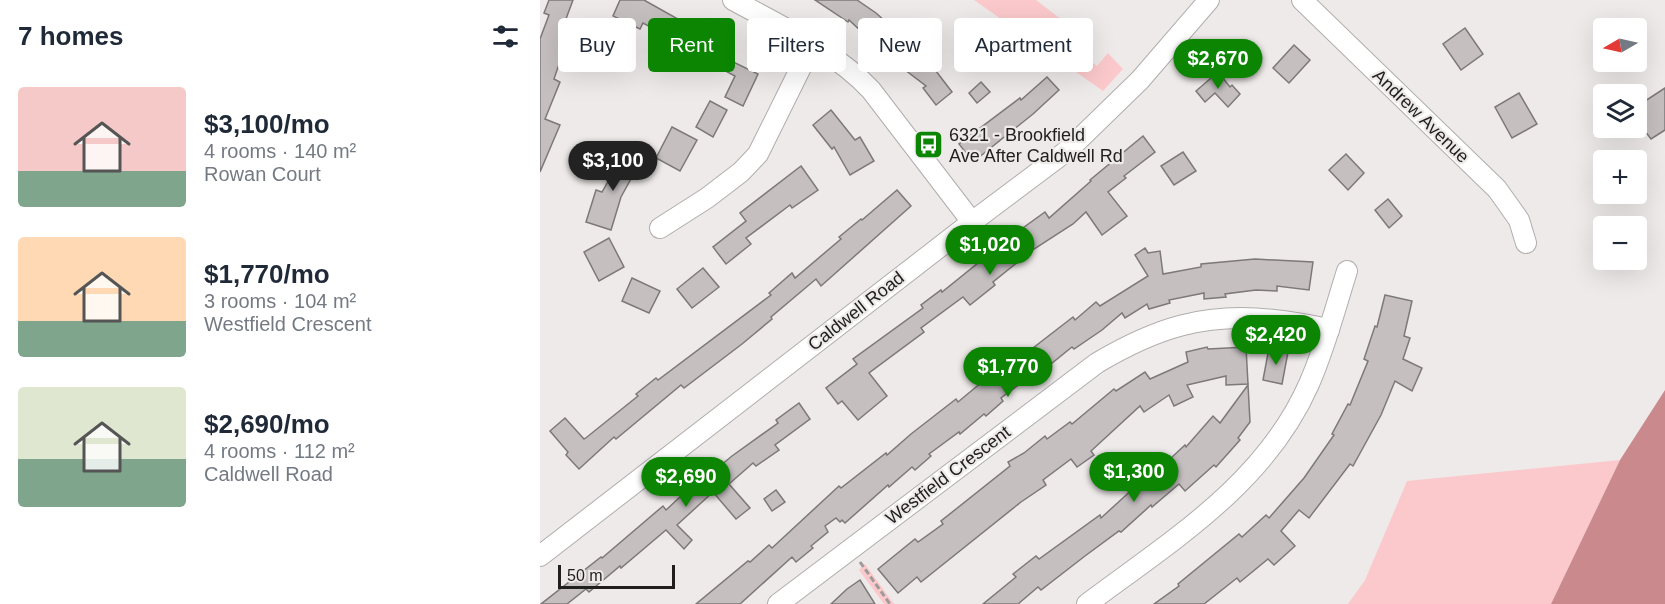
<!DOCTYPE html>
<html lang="en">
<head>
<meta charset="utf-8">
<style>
	:root { --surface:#fff; --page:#f6f6f7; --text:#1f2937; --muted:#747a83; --accent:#0b8502 }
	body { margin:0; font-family:Arial,sans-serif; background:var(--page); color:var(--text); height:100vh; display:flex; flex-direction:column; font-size:22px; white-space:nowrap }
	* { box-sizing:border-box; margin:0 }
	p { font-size:20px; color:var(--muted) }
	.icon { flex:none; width:33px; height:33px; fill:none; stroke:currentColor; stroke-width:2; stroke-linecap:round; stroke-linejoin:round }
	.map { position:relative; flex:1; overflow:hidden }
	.sheet { display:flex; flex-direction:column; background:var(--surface); width:540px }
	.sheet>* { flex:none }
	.banner { position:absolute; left:18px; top:18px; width:570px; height:54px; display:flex; gap:12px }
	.needle { width:39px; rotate:261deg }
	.tools { position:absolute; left:1053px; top:18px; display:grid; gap:12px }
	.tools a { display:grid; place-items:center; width:54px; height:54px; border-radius:6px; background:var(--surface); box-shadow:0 6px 24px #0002; font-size:30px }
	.scale { position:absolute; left:18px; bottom:15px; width:117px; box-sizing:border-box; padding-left:6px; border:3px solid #201e1e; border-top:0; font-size:16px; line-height:21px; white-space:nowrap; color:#201e1e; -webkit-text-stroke:4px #efeaea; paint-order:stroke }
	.price { position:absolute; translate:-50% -51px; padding:0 14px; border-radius:21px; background:var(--accent); color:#fff; font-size:20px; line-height:39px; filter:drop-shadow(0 2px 3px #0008) }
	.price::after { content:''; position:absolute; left:50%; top:36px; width:18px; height:14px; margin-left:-9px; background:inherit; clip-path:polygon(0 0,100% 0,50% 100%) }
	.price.on { background:#222; color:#fff }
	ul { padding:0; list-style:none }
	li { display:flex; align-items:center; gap:18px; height:150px; padding:0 18px }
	li span { display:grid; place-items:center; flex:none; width:168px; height:120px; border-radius:6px; color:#555 }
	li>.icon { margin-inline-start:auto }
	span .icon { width:72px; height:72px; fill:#fffc; stroke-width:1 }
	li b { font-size:26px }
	h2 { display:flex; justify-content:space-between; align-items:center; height:72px; padding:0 18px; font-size:26px }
	.chip { padding:0 21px; border-radius:6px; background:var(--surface); box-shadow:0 6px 24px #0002; font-size:21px; line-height:54px }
	.chip.on { background:var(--accent); color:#fff }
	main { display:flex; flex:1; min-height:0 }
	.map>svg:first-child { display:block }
</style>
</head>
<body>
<main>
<section class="sheet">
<h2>7 homes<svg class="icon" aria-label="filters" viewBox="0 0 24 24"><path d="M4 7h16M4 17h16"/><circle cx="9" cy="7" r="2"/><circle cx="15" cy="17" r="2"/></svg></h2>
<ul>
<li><span style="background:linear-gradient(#f6c9c9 70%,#7fa58c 0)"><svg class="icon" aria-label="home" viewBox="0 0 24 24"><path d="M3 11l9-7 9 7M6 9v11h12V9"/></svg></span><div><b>$3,100/mo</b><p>4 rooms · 140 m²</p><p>Rowan Court</p></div></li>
<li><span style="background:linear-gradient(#ffd9b3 70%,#7fa58c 0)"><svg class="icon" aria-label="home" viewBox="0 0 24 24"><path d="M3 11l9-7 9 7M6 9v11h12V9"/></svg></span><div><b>$1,770/mo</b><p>3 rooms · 104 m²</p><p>Westfield Crescent</p></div></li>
<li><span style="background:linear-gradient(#dfe7d0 60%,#7fa58c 0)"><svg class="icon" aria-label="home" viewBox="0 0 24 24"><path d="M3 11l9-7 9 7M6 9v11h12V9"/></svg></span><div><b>$2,690/mo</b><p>4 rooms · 112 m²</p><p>Caldwell Road</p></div></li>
</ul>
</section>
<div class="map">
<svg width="1125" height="604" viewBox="0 0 1125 604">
	<rect width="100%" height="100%" fill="#efeaea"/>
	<!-- green -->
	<g fill="#fbc9cb">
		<polygon points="434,0 496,0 526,23 518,34 557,66 568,53 583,69 563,91"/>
		<polygon points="1080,460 1011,604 808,604 825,580 867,481"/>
		<polygon points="325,564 354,604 344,604 319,570"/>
	</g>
	<!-- water -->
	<polygon fill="#ca8a8d" points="1125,390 1125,604 1011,604 1080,460"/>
	<!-- building -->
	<g fill="#c5bfc0" stroke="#7e7979" stroke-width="1.5">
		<polygon points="9,0 33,0 20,35 28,37 14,79 20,82 5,119 20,125 0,172 0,39 9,15 4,13"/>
		<polygon points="80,0 104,0 186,46 181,56 218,74 203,106 185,97 195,76 148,51 150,48 103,23 100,29 73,16"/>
		<polygon points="275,0 317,0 336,13 355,30 354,32 386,58 412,92 396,105 383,88 386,86 352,60 309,20 308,22"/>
		<polygon points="925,28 943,54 921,70 903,44"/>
		<polygon points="754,45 770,60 749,83 733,68"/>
		<polygon points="678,72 690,87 692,85 700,94 688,107 675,93 665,102 656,91"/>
		<polygon points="507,77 519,90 493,114 433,162 419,144 480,98 481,100"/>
		<polygon points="441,82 450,92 437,103 429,93"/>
		<polygon points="1125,88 1125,130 1111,139 1096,119 1096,107"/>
		<polygon points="979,93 997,124 972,138 955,107"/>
		<polygon points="170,101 187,110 173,137 156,127"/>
		<polygon points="291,110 315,140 320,137 334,161 310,175 294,147 292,149 273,125"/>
		<polygon points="132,127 157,140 140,171 116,158"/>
		<polygon points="603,136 615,152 584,176 586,178 568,192 587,216 562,235 546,212 533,224 494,249 453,282 455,285 430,305 423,297 381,328 384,332 329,373 347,396 318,420 302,401 298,404 286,388 317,364 313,359 383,308 381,305 401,290 402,292 469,238 505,212 509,218 551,181 550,180"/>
		<polygon points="87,148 103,157 81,197 71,230 46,222 56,190 62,192"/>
		<polygon points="643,152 656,171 634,185 621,166"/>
		<polygon points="806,154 824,173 808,190 789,170"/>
		<polygon points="261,166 278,190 252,208 250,205 206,238 211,244 186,264 173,247 206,221 200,213"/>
		<polygon points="357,190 371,206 281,286 276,279 231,317 232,319 202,344 144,388 141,385 76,439 74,437 39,469 26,455 28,452 10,431 25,418 44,439 47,437 98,396 96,394 116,378 118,380 231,295 229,293 252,273 255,278 301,239 299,237 321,219 322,220"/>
		<polygon points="848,199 862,216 849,228 835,210"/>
		<polygon points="69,238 84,267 59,281 44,252"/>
		<polygon points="605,248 608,253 620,251 623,274 661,267 661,264 715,259 773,262 769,290 737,286 737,291 716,290 685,294 686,297 664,299 664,293 629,300 630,303 609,309 607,304 585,318 582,313 562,330 534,349 532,347 490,381 488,378 461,398 463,401 446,416 444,414 420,434 419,432 389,454 391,456 375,470 372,467 349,487 348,485 305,523 302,520 300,522 296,518 285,526 288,532 271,546 273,548 256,562 252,557 200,604 156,604 208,561 210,562 229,545 232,548 299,486 301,488 346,453 347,455 371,434 416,399 418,402 466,362 467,364 487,349 489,351 533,317 535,320 556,302 560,306 608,276 595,255"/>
		<polygon points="163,268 179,287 152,308 137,289"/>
		<polygon points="92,278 120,291 109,313 82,301"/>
		<polygon points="845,295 872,301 864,336 870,338 863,359 882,368 872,391 855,381 841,415 813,466 810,464 769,518 759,510 741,531 755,546 734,565 728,559 700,582 697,578 664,604 614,604 639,586 638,584 699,534 702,537 726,515 729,518 764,478 794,435 792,434 808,404 810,405 828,361 824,359 835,326 837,327"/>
		<polygon points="667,347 668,349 706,347 708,384 686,385 686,376 647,385 653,397 634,406 629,395 604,412 600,406 551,451 554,455 537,467 531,459 503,480 506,485 481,502 381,582 377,577 358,593 338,569 375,539 378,542 403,524 401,521 470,466 468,462 484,453 505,436 507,439 530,422 532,424 574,389 576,391 605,372 610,379 648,362 646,352"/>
		<polygon points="729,348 748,352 742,384 723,380"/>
		<polygon points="708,385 710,422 698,438 700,440 676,467 674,465 645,491 639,484 612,507 611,505 581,532 579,531 545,556 501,590 498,587 478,604 443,604 476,577 473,574 496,556 499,559 560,515 561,518 595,487 592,483 612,466 617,471 645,445 646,447 673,416 680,423"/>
		<polygon points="259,403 270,419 235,445 239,450 216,466 213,463 189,484 210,508 196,519 173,492 137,525 152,540 144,549 126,530 81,568 80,566 49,592 46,589 27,604 1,604 61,557 62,558 123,506 126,510 156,482 158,484 192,456 238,423 236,420"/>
		<polygon points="236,490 245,502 232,511 224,499"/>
		<polygon points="320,580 335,604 291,604 307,589"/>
	</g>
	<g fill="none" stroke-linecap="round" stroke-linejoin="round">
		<defs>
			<g id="minor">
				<path d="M193,0C239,25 296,52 331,90L432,222"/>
				<polyline points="762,0 957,189 979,220 986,243"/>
				<polyline points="120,228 167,198 201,172 218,154 272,45"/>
				<polyline points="0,556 432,222 528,150 600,80 669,0"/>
				<path d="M238,604L557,363C616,328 665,312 734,320C752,322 771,324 789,330"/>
				<path d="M547,604C631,541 725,484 769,384C785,348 795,309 807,271"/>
			</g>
		</defs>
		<!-- minor casing -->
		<use href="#minor" stroke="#b2adad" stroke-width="22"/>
		<!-- path -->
		<polyline stroke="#9e9a9a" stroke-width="3" stroke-dasharray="6 3" stroke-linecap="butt" points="320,562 350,604"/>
		<!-- minor -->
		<use href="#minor" stroke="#fff" stroke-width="20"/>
	</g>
	<!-- icons -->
	<defs>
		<symbol id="bus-square" viewBox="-11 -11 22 22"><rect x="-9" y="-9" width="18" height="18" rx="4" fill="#0b8502" stroke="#efeaea"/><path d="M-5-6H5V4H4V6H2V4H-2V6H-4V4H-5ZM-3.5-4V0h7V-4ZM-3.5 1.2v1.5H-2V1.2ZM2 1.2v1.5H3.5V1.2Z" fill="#fff"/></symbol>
	</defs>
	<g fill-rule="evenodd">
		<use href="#bus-square" x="372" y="128" width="33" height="33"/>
	</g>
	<g text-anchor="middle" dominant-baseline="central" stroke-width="4.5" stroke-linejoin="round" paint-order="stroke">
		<!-- street labels -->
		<g font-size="18" fill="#201e1e" stroke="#efeaea">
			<text transform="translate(881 116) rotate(44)">Andrew Avenue</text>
			<text transform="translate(316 311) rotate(-38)">Caldwell Road</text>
			<text transform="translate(408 475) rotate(-37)">Westfield Crescent</text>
		</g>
		<!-- poi labels -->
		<g font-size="18" fill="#201e1e" stroke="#efeaea" text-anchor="start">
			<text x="409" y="135">6321 - Brookfield<tspan x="409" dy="21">Ave After Caldwell Rd</tspan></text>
		</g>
	</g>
</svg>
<div class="tools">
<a><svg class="needle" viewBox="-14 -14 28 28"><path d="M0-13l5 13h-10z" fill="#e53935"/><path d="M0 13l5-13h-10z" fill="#747a83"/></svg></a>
<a><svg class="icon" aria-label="layers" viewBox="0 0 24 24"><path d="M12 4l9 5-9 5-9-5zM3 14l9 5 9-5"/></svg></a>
<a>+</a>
<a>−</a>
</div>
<div class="scale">50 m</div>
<b class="price" style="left:678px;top:90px">$2,670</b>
<b class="price on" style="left:73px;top:192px">$3,100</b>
<b class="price" style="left:450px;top:276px">$1,020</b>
<b class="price" style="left:736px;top:366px">$2,420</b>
<b class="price" style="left:468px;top:398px">$1,770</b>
<b class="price" style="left:594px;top:503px">$1,300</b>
<b class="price" style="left:146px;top:508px">$2,690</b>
<div class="banner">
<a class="chip">Buy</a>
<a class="chip on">Rent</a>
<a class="chip">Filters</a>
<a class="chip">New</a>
<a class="chip">Apartment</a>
</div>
</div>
</main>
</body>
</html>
